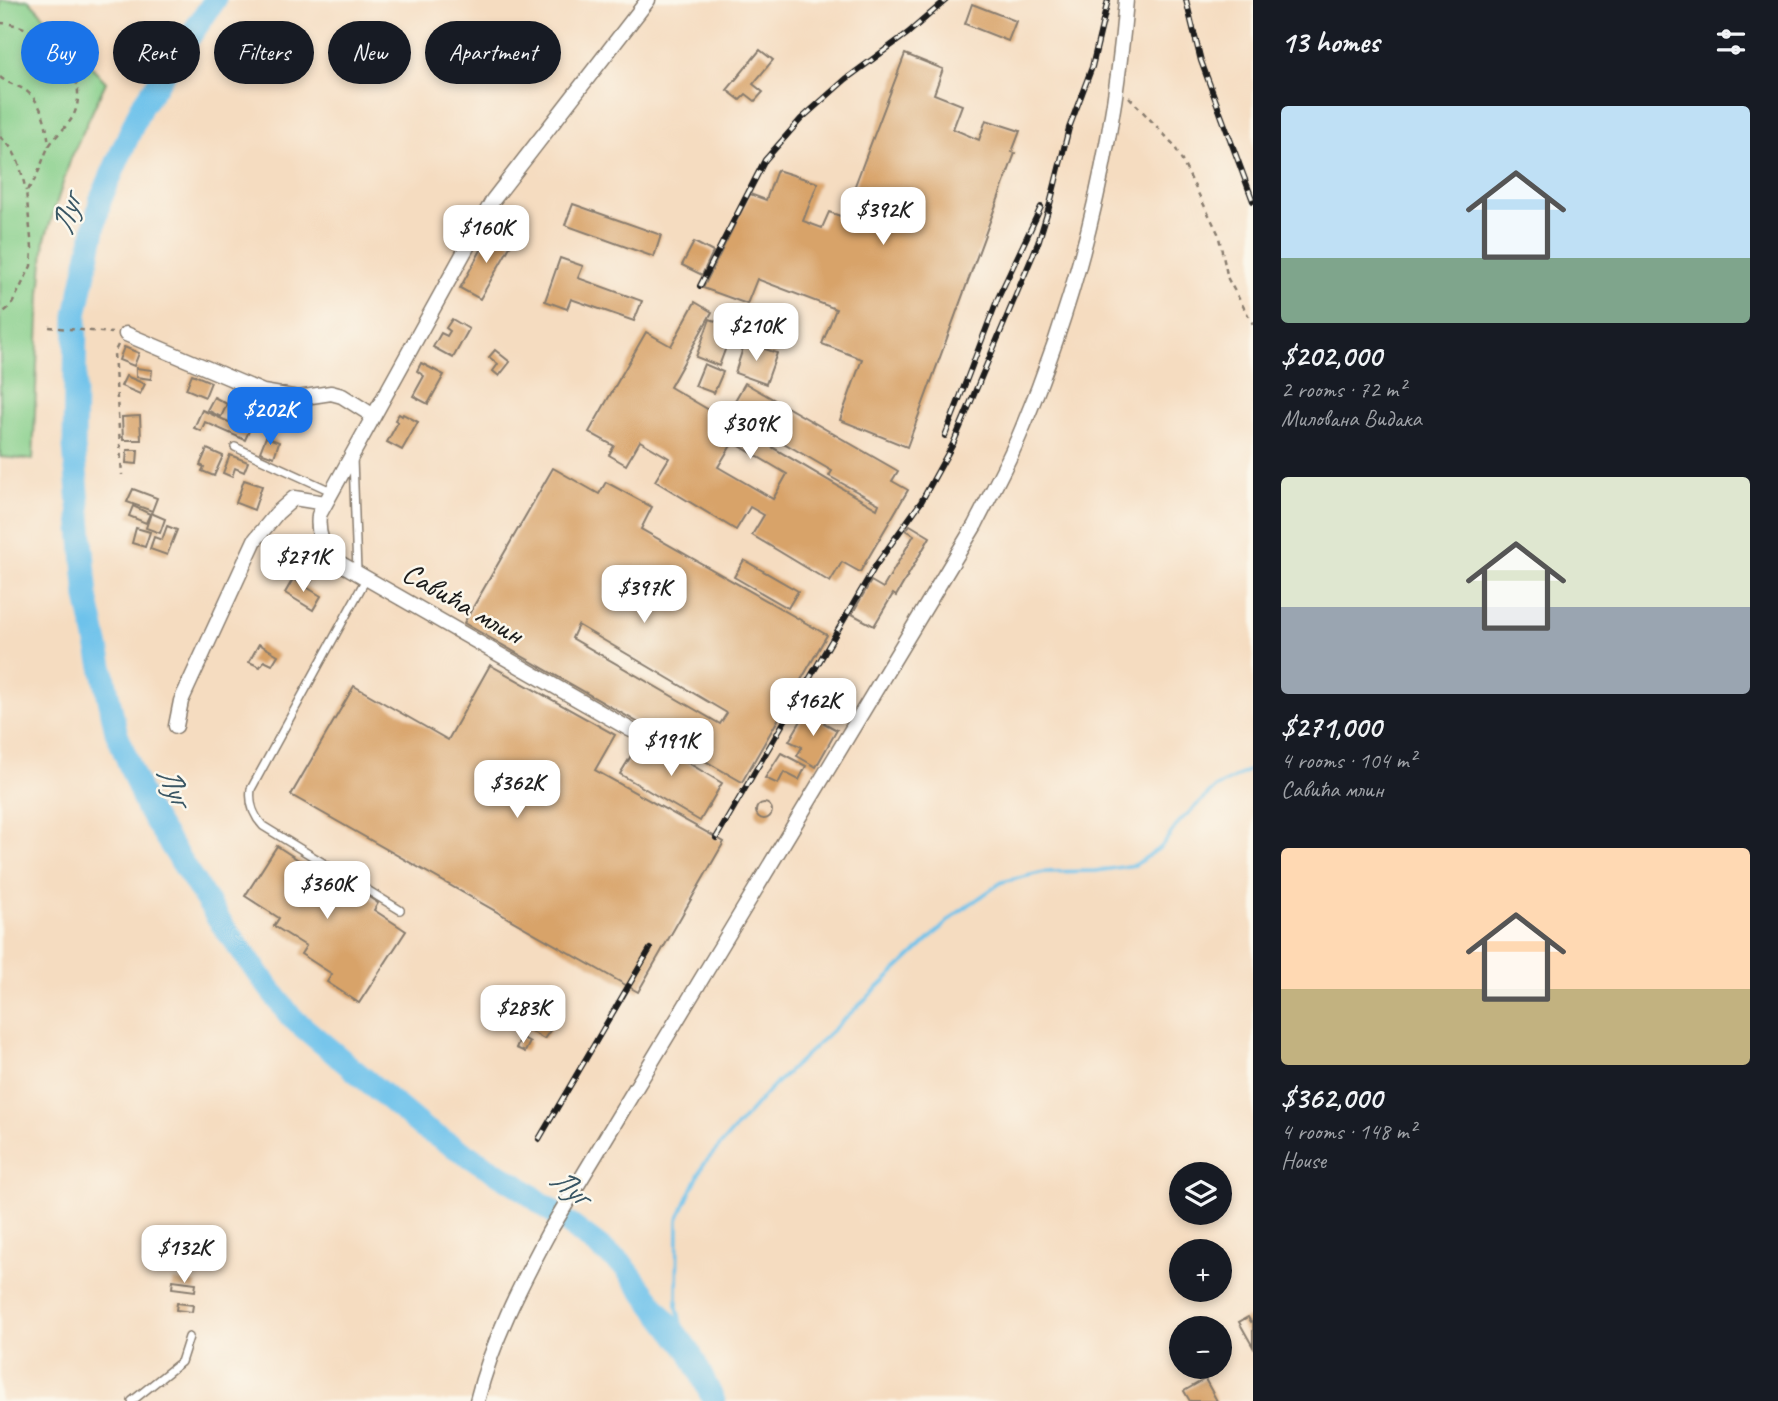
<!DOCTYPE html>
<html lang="en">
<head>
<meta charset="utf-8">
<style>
	:root { --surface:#171b24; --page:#242831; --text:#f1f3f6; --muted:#9ea1a6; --accent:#1a73e8 }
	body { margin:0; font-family:Caveat,sans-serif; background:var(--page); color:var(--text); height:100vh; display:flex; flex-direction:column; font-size:26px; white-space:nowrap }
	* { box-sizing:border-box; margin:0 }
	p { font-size:23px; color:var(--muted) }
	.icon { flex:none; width:38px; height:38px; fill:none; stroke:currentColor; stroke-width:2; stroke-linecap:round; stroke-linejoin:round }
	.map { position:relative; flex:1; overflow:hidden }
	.sheet { display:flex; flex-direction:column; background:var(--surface); width:525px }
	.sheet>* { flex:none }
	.hud { position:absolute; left:21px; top:21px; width:665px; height:63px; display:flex; gap:14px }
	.buttons { position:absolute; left:1169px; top:1162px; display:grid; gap:14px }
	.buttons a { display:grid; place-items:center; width:63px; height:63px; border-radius:50%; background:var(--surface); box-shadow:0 4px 10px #0003; font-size:35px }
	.price { position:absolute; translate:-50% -60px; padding:0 16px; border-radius:14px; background:#fff; color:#222; font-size:23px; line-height:46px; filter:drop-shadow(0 2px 4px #0008) }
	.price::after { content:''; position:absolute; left:50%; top:42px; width:21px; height:16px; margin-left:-10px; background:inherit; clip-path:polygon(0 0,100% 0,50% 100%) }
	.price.selected { background:var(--accent); color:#fff }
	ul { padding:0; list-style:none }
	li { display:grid; align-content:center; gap:14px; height:371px; padding:0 28px }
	li span { display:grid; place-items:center; height:217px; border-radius:7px; color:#555 }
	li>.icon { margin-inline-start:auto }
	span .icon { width:126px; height:126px; fill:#fffc; stroke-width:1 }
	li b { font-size:30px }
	h2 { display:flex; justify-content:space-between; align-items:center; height:84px; padding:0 28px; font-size:30px }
	.tag { padding:0 24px; border-radius:32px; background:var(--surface); box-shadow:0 4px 10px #0003; font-size:24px; line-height:63px }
	.tag.selected { background:var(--accent); color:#fff }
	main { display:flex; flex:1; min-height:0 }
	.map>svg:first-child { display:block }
</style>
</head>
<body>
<main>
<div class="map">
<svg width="1253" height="1401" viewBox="0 0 1253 1401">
	<rect width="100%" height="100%" fill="#fbf7ec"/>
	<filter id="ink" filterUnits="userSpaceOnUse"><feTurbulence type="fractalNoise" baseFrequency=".0143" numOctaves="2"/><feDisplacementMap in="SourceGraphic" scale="14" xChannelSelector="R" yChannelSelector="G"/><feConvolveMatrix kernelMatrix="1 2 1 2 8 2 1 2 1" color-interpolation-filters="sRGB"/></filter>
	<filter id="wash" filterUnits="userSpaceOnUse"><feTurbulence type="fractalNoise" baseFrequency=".00686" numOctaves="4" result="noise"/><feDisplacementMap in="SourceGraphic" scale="28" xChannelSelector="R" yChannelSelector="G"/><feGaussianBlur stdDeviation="1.57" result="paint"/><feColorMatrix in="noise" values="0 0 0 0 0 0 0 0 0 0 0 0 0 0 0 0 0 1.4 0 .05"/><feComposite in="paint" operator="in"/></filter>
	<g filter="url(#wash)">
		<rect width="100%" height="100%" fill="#f5dcc0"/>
		<!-- green -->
		<polygon fill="#87cf8b" stroke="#527654" stroke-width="2" points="0,0 29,0 106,82 71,158 45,239 40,294 33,460 0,457"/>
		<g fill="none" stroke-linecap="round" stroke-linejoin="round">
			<!-- stream -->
			<polyline stroke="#6ec2eb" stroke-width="3.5" points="687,1347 677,1307 678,1219 703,1165 770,1089 956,914 1002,882 1044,872 1096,871 1135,865 1161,847 1180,821 1215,788 1253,768"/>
			<!-- river -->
			<polyline stroke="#6ec2eb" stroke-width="23" points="215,0 141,107 100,201 76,315 74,447 87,597 116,731 146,807 223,926 291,1017 423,1128 520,1187 623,1265 690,1352 714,1401"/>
		</g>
		<g id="blocks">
			<!-- building -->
			<g fill="#d8a369" fill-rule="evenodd">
				<polygon points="972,4 1016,21 1008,41 965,24"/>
				<polygon points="760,50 773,60 753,84 763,92 755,101 746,94 740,100 727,90"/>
				<polygon points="905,54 943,69 934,94 962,105 953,129 979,140 986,120 1020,131 1012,152 1015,153 907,447 840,420 862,359 822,344 836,309 757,279 747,304 703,288 750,194 766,200 777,170 818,183 803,221 822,228 829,212 843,217"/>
				<polygon points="573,204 661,235 654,257 565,225"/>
				<polygon points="491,232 512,243 480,299 460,288"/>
				<polygon points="694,242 713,252 702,275 682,265"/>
				<polygon points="560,258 583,266 578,278 642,301 634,321 571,299 567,309 545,301"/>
				<path d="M695,302L712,312L670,387L877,509L879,504L829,476L832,471L729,411L745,383L898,471L892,481L908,490L860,572L842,562L830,582L752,535L764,515L750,507L736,530L655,481L669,458L640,441L626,465L609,455L614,446L589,432L646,332L671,346ZM733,442L787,474L773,499L718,467Z"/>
				<polygon points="721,314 736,320 719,366 696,357 710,319 718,322"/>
				<polygon points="452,319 469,329 453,358 433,347 441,333 447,336 450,331 446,328"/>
				<polygon points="745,342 777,353 766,384 735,373"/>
				<polygon points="124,347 139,353 134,366 119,360"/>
				<polygon points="495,350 510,362 499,376 493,371 498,364 489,357"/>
				<polygon points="421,363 444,375 428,404 413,396 424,376 417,371"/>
				<polygon points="704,364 723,372 714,393 695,386"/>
				<polygon points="136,368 152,370 151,379 136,377"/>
				<polygon points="192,374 211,382 205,397 186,389"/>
				<polygon points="126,376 145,384 140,394 121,386"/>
				<polygon points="237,392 257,400 251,413 236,407 239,401 234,400"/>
				<polygon points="214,397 227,404 221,417 207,410"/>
				<polygon points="261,399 285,410 280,421 256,411"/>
				<polygon points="202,410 249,431 245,440 205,422 201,431 194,428"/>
				<polygon points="399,414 402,416 403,414 418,422 402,450 387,442 398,422 395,420"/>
				<polygon points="140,416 141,440 123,440 122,417"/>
				<polygon points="266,437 279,442 274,457 260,452"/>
				<polygon points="207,449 223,456 214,476 202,471 204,467 200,465"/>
				<polygon points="127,450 138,450 137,464 126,463"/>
				<polygon points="230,455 248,462 244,472 235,468 232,477 223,473"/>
				<path d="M553,468L599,494L606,482L652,507L641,529L827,635L742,782L464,623ZM578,625L727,713L720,724L572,638Z"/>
				<polygon points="244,480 262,486 254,510 236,503"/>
				<polygon points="133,489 157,498 152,511 127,502"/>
				<polygon points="133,506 150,514 146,523 129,516"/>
				<polygon points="151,513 165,519 160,533 146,528"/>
				<polygon points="910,525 930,537 896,596 893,594 874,626 852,614 871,581 883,588 914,535 906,530"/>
				<polygon points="167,526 177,530 167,555 150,549 154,537 162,540"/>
				<polygon points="136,528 150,532 145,547 132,543"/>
				<polygon points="304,556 320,565 311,582 295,574"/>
				<polygon points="744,560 798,591 788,608 734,577"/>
				<polygon points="293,579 321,596 313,610 285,593"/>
				<polygon points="259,644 278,655 272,665 264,661 260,667 249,662"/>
				<polygon points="490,665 615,735 595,770 724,842 638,992 291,795 354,686 448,740"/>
				<polygon points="812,711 826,719 824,723 837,730 816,767 797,756 802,747 789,741 802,719 806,721"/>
				<polygon points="643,736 722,783 700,821 620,774"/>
				<polygon points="781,753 806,766 799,780 784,772 778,784 765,778"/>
				<circle cx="764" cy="811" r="8"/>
				<polygon points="277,846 311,868 315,862 378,903 374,910 406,931 359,1003 327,982 332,974 301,954 306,946 274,926 279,918 245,896"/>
				<polygon points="505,1000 513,1004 506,1018 498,1014"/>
				<polygon points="526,1013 551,1029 544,1039 519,1024"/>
				<polygon points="521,1037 530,1042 525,1052 516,1048"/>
				<polygon points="173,1280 196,1283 195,1291 172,1288"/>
				<polygon points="177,1303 193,1305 192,1312 176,1310"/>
				<polygon points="1248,1317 1251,1322 1253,1320 1253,1347 1239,1322"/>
				<polygon points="1205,1379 1217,1401 1190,1401 1184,1391"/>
			</g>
		</g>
	</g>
	<g filter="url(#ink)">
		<use href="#blocks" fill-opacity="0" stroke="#887c6e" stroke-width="2"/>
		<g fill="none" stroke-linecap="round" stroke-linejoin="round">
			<defs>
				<g id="service">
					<polyline points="235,447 331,491"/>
					<polyline points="353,458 357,572"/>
					<path d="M366,579L251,789C249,804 253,815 263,826L400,910"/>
					<polyline points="132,1401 181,1362 189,1337"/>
				</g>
				<g id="minor">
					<polyline points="126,334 263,392 298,398 331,393 342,396 372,415"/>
					<polyline points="176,726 181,701 255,540 277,513 294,498 325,503"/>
					<path d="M631,730L331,558C321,545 317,532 319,515L493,200L648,0"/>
					<path d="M477,1401C492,1341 520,1286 549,1232L975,525C990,495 1007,465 1020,434C1078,297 1114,149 1126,0"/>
				</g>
			</defs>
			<!-- service casing -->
			<use href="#service" stroke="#887c6e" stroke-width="10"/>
			<!-- minor casing -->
			<use href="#minor" stroke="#887c6e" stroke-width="17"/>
			<!-- path -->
			<g stroke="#887c6e" stroke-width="2.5" stroke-dasharray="5 5" stroke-linecap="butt">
				<path d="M0,23C39,23 89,68 76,109C71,126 56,133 48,148C41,162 38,180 26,191L32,248L31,266L11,306L0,315"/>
				<path d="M0,77C8,84 17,85 25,90C43,103 47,126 49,146"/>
				<polyline points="1129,97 1174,145 1218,233 1228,279 1253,324"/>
				<path d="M0,137C18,150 21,171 26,191"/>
				<polyline points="49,327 112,333"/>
				<polyline points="118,345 114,353 122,475"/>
			</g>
			<!-- service -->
			<use href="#service" stroke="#fff" stroke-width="7"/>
			<!-- minor -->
			<use href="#minor" stroke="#fff" stroke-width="14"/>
			<defs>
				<g id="rail">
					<polyline points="1186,0 1201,61 1253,201"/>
					<polyline points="700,286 765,160 801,119 846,79 908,33 946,0"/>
					<polyline points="945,436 998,298 1041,207"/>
					<polyline points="716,838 876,565 921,502 953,444 1038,243 1050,204 1069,128 1092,67 1108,0"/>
					<polyline points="539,1139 650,949"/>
				</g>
			</defs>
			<!-- rail casing -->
			<use href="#rail" stroke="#1c1c1c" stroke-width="6"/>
			<!-- rail -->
			<use href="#rail" stroke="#fbf7ec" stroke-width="3.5" stroke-dasharray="10" stroke-linecap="butt"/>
		</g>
	</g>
	<g text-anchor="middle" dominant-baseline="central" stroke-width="5" stroke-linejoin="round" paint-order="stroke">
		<!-- street labels -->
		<g font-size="30" fill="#1c1c1c" stroke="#fbf7ec">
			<text transform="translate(463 603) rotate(30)">Савића млин</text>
		</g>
		<!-- water labels -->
		<g font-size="32" font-style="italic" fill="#395664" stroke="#fbf7ec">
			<text transform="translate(66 215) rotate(-76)">Луг</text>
			<text transform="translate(174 785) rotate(64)">Луг</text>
			<text transform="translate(570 1186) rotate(37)">Луг</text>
		</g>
	</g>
</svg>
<div class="buttons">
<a><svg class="icon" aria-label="layers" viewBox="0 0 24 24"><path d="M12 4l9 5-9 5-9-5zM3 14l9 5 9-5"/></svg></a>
<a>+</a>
<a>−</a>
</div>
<b class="price" style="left:883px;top:247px">$392K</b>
<b class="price" style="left:486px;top:265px">$160K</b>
<b class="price" style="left:756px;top:363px">$210K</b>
<b class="price selected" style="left:270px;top:447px">$202K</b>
<b class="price" style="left:750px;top:461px">$309K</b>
<b class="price" style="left:303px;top:594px">$271K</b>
<b class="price" style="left:644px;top:625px">$397K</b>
<b class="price" style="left:813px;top:738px">$162K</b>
<b class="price" style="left:671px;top:778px">$191K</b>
<b class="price" style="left:517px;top:820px">$362K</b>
<b class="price" style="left:327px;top:921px">$360K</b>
<b class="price" style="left:523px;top:1045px">$283K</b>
<b class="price" style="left:184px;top:1285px">$132K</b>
<div class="hud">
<a class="tag selected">Buy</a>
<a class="tag">Rent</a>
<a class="tag">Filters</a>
<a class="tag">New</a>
<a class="tag">Apartment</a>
</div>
</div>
<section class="sheet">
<h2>13 homes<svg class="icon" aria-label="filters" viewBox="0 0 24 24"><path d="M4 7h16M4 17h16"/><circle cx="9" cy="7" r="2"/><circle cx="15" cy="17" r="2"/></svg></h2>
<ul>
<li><span style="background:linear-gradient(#bfe0f5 70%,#7fa58c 0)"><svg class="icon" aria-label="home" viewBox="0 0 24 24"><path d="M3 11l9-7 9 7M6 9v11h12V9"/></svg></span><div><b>$202,000</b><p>2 rooms · 72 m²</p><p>Милована Видака</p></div></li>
<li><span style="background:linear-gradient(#dfe7d0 60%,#9aa5b1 0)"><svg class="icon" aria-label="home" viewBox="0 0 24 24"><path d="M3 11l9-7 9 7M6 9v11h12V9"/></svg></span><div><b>$271,000</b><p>4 rooms · 104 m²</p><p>Савића млин</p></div></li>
<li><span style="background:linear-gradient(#ffd9b3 65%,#c2b280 0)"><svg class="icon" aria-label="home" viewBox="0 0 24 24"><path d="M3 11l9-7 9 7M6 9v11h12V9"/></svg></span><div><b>$362,000</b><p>4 rooms · 148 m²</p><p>House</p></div></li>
</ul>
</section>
</main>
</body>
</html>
